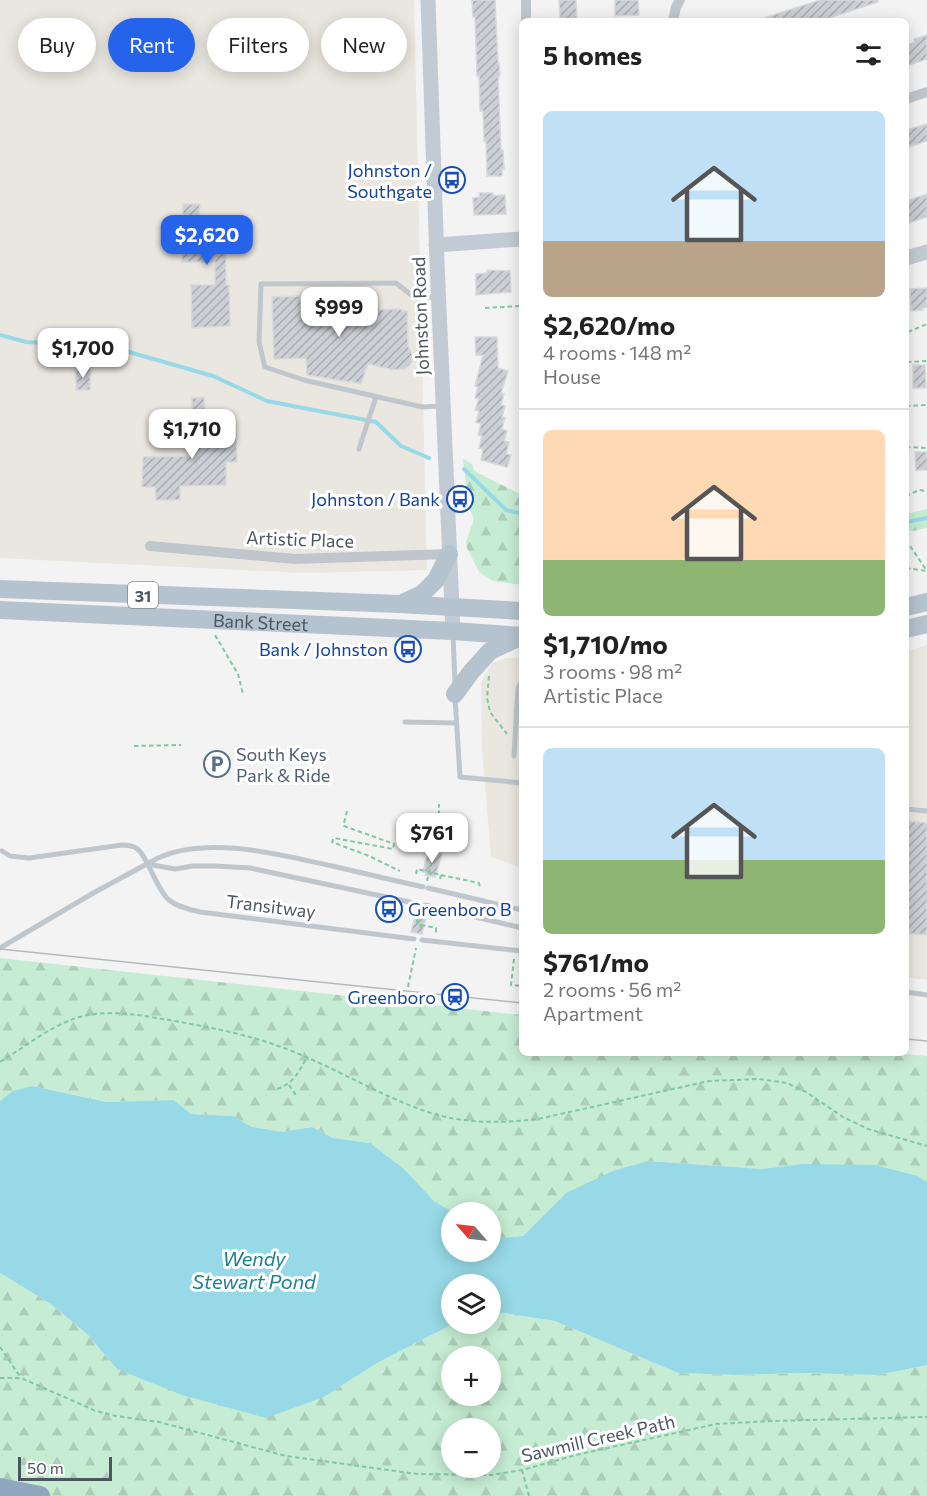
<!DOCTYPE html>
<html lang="en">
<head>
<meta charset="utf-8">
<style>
	:root { --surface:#fff; --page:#f2f2f2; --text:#222; --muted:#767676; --line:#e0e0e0; --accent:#2563eb }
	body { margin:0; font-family:Commissioner,sans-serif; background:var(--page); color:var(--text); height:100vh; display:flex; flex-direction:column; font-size:22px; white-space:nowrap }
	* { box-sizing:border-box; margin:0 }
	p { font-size:20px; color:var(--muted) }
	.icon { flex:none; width:33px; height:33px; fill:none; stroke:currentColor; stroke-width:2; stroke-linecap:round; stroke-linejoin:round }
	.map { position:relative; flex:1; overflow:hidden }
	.drawer { position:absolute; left:519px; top:18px; width:390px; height:1038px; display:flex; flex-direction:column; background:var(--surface); border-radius:9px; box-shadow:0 3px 15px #0003 }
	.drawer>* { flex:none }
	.top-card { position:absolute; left:18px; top:18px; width:411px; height:54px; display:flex; gap:12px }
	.needle { width:39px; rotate:298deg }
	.buttons { position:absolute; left:441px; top:1202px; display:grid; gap:12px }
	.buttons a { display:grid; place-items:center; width:60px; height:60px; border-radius:50%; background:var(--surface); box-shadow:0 3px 15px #0003; font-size:30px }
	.scale { position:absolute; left:18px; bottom:15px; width:94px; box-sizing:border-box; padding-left:6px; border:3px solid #4b565e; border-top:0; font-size:16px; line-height:21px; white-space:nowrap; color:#4b565e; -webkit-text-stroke:4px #fff; paint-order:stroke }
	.price { position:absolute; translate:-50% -51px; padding:0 14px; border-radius:12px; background:#fff; color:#222; font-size:20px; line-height:39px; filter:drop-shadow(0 2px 3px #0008) }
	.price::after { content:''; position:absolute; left:50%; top:36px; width:18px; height:14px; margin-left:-9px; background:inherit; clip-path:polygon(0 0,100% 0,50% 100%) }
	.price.active { background:var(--accent); color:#fff }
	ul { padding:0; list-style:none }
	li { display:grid; align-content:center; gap:12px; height:318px; padding:0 24px }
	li+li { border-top:2px solid var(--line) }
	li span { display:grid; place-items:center; height:186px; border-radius:9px; color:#555 }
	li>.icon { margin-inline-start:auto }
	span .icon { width:108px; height:108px; fill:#fffc; stroke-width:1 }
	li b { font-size:26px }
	h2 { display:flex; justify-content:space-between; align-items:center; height:72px; padding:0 24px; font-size:26px }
	.tag { padding:0 21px; border-radius:27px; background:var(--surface); box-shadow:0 3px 15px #0003; font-size:21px; line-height:54px }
	.tag.active { background:var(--accent); color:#fff }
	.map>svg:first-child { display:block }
</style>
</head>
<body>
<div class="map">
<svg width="927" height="1496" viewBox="0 0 927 1496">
	<defs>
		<pattern id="forest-firs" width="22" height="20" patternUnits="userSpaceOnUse" patternTransform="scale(1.5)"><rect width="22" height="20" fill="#c6edd3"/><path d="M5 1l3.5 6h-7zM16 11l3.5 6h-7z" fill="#accdb8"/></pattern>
		<pattern id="building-hatch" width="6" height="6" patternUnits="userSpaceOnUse" patternTransform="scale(1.5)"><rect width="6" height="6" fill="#cdcfd4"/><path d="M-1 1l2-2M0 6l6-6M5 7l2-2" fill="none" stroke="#a8abaf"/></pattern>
	</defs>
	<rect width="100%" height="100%" fill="#f4f3f3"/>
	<!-- commercial -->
	<g fill="#eae7e0">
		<polygon points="0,0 414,0 427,570 304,573 0,558"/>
		<polygon points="927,645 927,980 906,977 906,652"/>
		<polygon points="507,658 522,658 522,868 491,857 482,750 481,683 492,663"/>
	</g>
	<!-- forest -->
	<g fill="url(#forest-firs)" fill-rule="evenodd">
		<polygon points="463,459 472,464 474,470 478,473 522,495 522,585 493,581 479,572 467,548 466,542 474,519 469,508"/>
		<polygon points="927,509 927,528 913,531 906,531 906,514"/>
		<polygon points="0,958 522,1015 522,1053 892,1053 927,1056 927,1182 918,1176 802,1164 762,1169 648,1161 566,1193 523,1236 493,1239 491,1236 490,1212 453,1212 435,1202 404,1169 370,1143 333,1138 312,1127 282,1132 252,1127 233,1116 191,1114 174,1100 107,1102 32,1086 0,1101"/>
		<path d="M0,1273L51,1304L88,1335L117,1369L324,1397L377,1363L451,1325L461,1323H490L491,1316L503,1313L555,1321L678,1373L736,1375L802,1373L878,1375L927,1365V1496H0ZM452,1356H490V1395H452ZM452,1428H490V1467H452Z"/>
	</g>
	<!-- water -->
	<polygon fill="#97d9e6" points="32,1086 107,1102 174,1100 191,1114 233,1116 252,1127 282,1132 312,1127 333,1138 370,1143 404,1169 435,1202 453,1212 452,1212 452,1251 490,1251 491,1236 494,1239 523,1236 566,1193 613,1171 648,1161 762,1169 802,1164 874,1165 918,1176 927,1182 927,1365 878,1375 802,1373 736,1375 678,1373 555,1321 503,1313 491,1316 490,1284 452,1284 452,1323 461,1323 451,1325 377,1363 324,1397 266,1418 182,1395 117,1369 88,1335 51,1304 0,1273 0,1101 13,1091"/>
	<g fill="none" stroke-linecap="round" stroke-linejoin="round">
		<!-- stream -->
		<g stroke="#97d9e6" stroke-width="4">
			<polyline points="0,335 26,342 108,346 213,376 267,401 376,422 401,446 429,458"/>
			<polyline points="464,469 506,510 522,514"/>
			<polyline points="906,522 927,518"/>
		</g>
	</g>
	<!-- building -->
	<g fill="url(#building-hatch)" stroke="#d7d9dd" stroke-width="1.5">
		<polygon points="472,0 495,0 498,63 499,63 500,76 498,76 501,150 503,150 504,169 502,169 502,176 487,176 486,141 484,141 483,111 480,111 479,76 477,76 475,17 473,17"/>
		<polygon points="559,0 576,0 577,21 560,21"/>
		<polygon points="615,0 638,0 639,15 615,16"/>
		<polygon points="820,0 878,0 878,2 826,19 826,21 764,21 764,18"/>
		<polygon points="927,35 927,59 906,66 906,45 915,42 914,39"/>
		<polygon points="927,124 927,141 906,148 906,130"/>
		<polygon points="479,193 493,193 493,196 505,195 506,214 474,215 473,198 480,197"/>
		<polygon points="927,194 927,217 906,224 906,201"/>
		<polygon points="183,204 200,204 199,216 225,216 226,285 229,285 230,326 192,328 191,285 215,285 215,262 182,262"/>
		<polygon points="487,270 510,271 511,292 476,295 476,274 487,273"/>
		<polygon points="927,288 927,307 922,308 923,310 911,311 910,289"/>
		<polygon points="325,295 325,312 402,309 402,311 407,311 408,346 412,354 412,361 409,366 404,369 390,370 390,369 368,364 361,384 350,381 350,382 307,375 306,358 274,359 272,297"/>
		<polygon points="475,337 497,337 498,368 508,371 501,393 504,394 501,405 505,406 502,417 505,418 502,429 507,431 504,441 509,442 506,454 511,455 507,467 481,460 483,449 479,448 482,436 478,435 481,424 476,422 479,411 475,410 479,399 475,398 478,387 475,386 483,355 476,355"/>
		<polygon points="913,365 925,365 926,388 913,388"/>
		<rect x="76" y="368" width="14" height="22"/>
		<polygon points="204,397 205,433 236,432 237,462 226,462 226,485 180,486 180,500 156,500 155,487 142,487 143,457 190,456 189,434 192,434 192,398"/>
		<polygon points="915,452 927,452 927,470 916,470"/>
		<polygon points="906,821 927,823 927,935 906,933"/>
		<polygon points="428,851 442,854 435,877 425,875 426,872 423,872"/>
		<polygon points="415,916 426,918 422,934 411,932"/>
	</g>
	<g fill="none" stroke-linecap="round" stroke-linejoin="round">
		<!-- path -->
		<g stroke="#80c8a2" stroke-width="2" stroke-dasharray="4.5 3" stroke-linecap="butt">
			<polyline points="485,308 521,306 520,255"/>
			<polyline points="906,329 908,332 908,373 906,377"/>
			<polyline points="908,332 927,324"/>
			<polyline points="907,362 927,361"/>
			<polyline points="906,406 927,405"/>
			<polyline points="906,447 927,448"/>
			<polyline points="906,496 919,490 927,491"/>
			<polyline points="906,540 927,571"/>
			<polyline points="906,568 927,571"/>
			<polyline points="215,635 238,674 243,694"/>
			<polyline points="489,676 487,698 490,712 507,734"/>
			<polyline points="134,746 181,745"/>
			<polyline points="347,811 344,823 344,826 394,844 393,849 334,838 332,842 369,856 400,871"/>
			<polyline points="422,817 439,833"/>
			<polyline points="437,845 430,838 398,829 400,825 439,833"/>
			<polyline points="416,874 417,869 441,875 440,879"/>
			<polyline points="441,875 479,883 480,888"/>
			<polyline points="427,881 439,833 439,804"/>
			<polyline points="420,912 417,924 421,925 420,930"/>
			<polyline points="410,916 418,921"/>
			<polyline points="421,925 436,928 436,934"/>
			<polyline points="514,959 511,985 522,986"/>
			<polyline points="408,987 416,948"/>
			<path d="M0,1062C25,1047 50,1026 79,1017C108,1009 140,1015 169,1020C208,1027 247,1034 284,1048C335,1067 383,1098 434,1114C469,1124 504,1123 538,1119L709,1081L759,1079L787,1083L806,1092L843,1117L868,1129L927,1146"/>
			<polyline points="289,1085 297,1097"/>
			<path d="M277,1089C294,1083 298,1073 307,1057"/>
			<polyline points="0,1347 21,1378"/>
			<polyline points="0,1378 21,1378 96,1411 116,1416 159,1422 286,1456 417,1474 492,1475 522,1470 576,1455 716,1424 771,1421 927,1417"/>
			<polyline points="522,1470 529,1496"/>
		</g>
		<!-- lane -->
		<g stroke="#bfc7cd" stroke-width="5">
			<polyline points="437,297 415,298 396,283 261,284 259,342 265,367 304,380 422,407 441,406"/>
			<polyline points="359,449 376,397"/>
			<polyline points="453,634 455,685"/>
			<polyline points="455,697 460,777 522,783"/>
			<polyline points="405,722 455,723"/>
			<polyline points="514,756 518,688 522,681"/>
			<polyline points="906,809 927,811"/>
			<path d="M2,851L10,856L29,858L122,845C126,845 132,845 136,848C147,854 156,889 169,900C177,907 189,909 200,912L414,939"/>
			<polyline points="147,864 175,869 193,866 215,866 250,868 419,904"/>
			<polyline points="428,888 522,910"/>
			<polyline points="425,905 522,928"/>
			<polyline points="422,940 522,951"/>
			<path d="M0,948L95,892L158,858C208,835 281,855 332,866C362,873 392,880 423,887"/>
			<polyline points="906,992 927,995"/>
		</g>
		<!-- street -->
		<g stroke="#bfc7cd" stroke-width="10">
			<polyline points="526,0 526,21"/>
			<polyline points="673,21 676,7 680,0"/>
			<polyline points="906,99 927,92"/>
			<polyline points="150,546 295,559 449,554"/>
		</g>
		<!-- secondary -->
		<g stroke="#c2cbd4" stroke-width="15">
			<polyline points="428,0 437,262 453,631"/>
			<polyline points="436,245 522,239"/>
			<polyline points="906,258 927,252"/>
		</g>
		<!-- primary -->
		<g stroke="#b5c3ce" stroke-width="18">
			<polyline points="0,589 399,604 522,611"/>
			<polyline points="403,603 422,594 436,580 449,554"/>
			<polyline points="906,607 927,602"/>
			<path id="s1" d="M0,610L453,631L522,636"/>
			<polyline points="906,629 927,624"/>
			<polyline points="455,694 471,672 490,651 522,636"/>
		</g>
		<!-- highway -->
		<polyline stroke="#8fa7bc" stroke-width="20" points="0,1488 40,1496"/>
		<!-- tram -->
		<g stroke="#b5b8bc" stroke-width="1.5">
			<polyline points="0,949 522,1003"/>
			<polyline points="906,1039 927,1041"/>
		</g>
	</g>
	<!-- icons -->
	<defs>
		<symbol id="bus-ring" viewBox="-11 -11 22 22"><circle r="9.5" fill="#fff" stroke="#1a4fb4" stroke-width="1.5"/><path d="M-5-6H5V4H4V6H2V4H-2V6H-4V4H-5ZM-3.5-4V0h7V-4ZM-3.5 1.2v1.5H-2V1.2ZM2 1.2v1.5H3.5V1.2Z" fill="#1a4fb4"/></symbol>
		<symbol id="parking-ring" viewBox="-11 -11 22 22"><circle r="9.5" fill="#fff" stroke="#5c6f8a" stroke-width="1.5"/><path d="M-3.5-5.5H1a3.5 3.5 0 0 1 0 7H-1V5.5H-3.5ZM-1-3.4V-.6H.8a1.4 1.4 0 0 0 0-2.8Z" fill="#5c6f8a"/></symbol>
		<symbol id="station-ring" viewBox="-11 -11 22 22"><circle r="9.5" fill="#fff" stroke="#1a4fb4" stroke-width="1.5"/><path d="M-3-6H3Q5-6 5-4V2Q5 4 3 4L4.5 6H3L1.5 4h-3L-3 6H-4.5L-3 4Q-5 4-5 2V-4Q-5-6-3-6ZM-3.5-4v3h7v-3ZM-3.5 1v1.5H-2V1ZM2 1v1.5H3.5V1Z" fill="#1a4fb4"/></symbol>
	</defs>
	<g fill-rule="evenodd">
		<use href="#bus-ring" x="437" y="165" width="30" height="30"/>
		<use href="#bus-ring" x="445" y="484" width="30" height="30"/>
		<use href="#bus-ring" x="393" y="634" width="30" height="30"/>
		<use href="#parking-ring" x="202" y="749" width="30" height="30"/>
		<use href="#bus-ring" x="374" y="894" width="30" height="30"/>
		<use href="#station-ring" x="440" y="982" width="30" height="30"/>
	</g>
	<g text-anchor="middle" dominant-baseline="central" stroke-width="6" stroke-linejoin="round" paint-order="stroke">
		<!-- shield labels -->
		<rect fill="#fff" stroke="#81898e" stroke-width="1.5" x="128" y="582" width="30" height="26" rx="4.5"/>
		<g font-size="16" font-weight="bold" fill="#4b565e">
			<text x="143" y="595">31</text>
		</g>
		<!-- transit labels -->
		<g font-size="18" fill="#164399" stroke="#fff" text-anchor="end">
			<text x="432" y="170">Johnston /<tspan x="432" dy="21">Southgate</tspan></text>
			<text x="440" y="499">Johnston / Bank</text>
			<text x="388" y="649">Bank / Johnston</text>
			<text x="408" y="909" text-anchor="start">Greenboro B</text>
			<text x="436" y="997">Greenboro</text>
		</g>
		<!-- street labels -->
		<g font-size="18" fill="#4b565e" stroke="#fff">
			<text transform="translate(420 316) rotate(-92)">Johnston Road</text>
			<text transform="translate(300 539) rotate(2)">Artistic Place</text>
			<text stroke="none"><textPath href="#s1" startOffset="261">Bank Street</textPath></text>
			<text transform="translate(271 906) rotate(7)">Transitway</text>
			<text transform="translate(598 1438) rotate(-13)">Sawmill Creek Path</text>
		</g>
		<!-- service labels -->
		<g font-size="18" fill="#4e5e75" stroke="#fff" text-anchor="start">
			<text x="236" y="754">South Keys<tspan x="236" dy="21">Park &amp; Ride</tspan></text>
		</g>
		<!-- water labels -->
		<g font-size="20" font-style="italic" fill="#188195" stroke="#fff">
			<text x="254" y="1258">Wendy<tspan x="254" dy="23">Stewart Pond</tspan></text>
		</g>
	</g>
</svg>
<div class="buttons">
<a><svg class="needle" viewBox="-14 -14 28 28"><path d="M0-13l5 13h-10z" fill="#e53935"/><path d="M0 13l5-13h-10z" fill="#767676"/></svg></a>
<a><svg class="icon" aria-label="layers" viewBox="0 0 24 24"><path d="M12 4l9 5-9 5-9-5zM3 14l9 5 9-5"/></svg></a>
<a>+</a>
<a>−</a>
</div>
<div class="scale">50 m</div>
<b class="price active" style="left:207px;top:266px">$2,620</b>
<b class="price" style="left:339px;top:338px">$999</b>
<b class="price" style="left:83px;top:379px">$1,700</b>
<b class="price" style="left:192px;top:460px">$1,710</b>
<b class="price" style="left:432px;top:864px">$761</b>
<div class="top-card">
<a class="tag">Buy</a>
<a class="tag active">Rent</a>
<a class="tag">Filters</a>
<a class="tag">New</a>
</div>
<section class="drawer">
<h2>5 homes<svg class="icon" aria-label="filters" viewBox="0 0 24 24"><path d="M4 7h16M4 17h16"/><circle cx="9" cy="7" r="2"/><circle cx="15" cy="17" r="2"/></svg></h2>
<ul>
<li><span style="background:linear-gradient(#bfe0f5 70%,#b9a48a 0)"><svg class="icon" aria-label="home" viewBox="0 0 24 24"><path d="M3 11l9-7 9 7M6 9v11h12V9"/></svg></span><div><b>$2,620/mo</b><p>4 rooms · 148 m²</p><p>House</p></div></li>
<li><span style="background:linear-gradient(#ffd9b3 70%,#8fb573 0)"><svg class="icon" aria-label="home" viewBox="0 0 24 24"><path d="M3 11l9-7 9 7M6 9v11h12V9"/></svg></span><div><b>$1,710/mo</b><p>3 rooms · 98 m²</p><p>Artistic Place</p></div></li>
<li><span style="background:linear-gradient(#bfe0f5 60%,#8fb573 0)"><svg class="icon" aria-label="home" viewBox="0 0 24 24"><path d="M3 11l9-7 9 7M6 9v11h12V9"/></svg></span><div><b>$761/mo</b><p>2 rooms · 56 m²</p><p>Apartment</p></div></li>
</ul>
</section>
</div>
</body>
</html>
